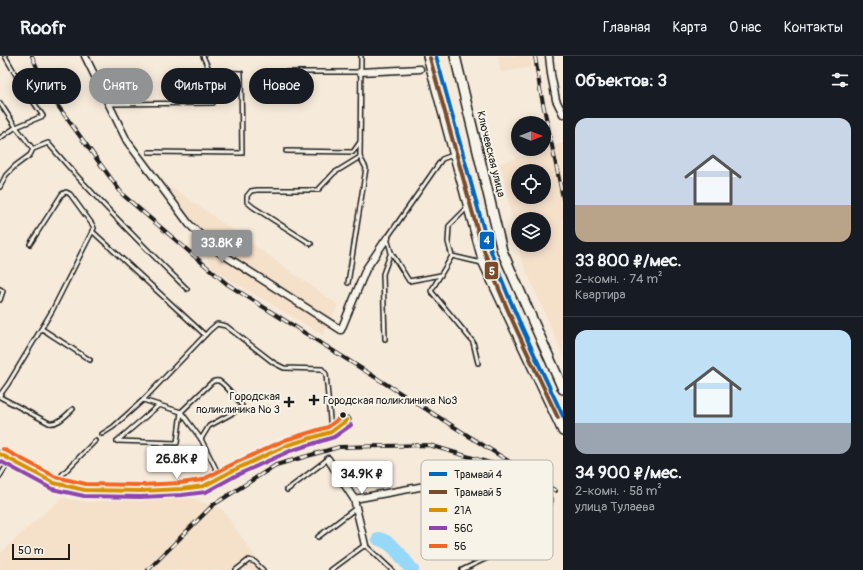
<!DOCTYPE html>
<html lang="ru">
<head>
<meta charset="utf-8">
<style>
	:root { --surface:#171b24; --page:#242831; --text:#f1f3f6; --muted:#9ea1a6; --line:#363941; --accent:#919294 }
	body { margin:0; font-family:Pangolin,sans-serif; background:var(--page); color:var(--text); height:100vh; display:flex; flex-direction:column; font-size:15px; white-space:nowrap }
	* { box-sizing:border-box; margin:0 }
	p { font-size:13px; color:var(--muted) }
	.icon { flex:none; width:22px; height:22px; fill:none; stroke:currentColor; stroke-width:2; stroke-linecap:round; stroke-linejoin:round }
	.map { position:relative; flex:1; overflow:hidden }
	.sheet { display:flex; flex-direction:column; background:var(--surface); width:300px }
	.sheet>* { flex:none }
	.banner { position:absolute; left:12px; top:12px; width:380px; height:36px; display:flex; gap:8px }
	.needle { width:26px; rotate:90deg }
	.fabs { position:absolute; left:511px; top:60px; display:grid; gap:8px }
	.fabs a { display:grid; place-items:center; width:40px; height:40px; border-radius:50%; background:var(--surface); box-shadow:0 2px 10px #0003; font-size:20px }
	.scale { position:absolute; left:12px; bottom:10px; width:58px; box-sizing:border-box; padding-left:4px; border:2px solid #1c1c1c; border-top:0; font-size:11px; line-height:14px; white-space:nowrap; color:#1c1c1c; -webkit-text-stroke:3px #f7f3e8; paint-order:stroke }
	.price { position:absolute; translate:-50% -34px; padding:0 9px; border-radius:4px; background:#fff; color:#222; font-size:13px; line-height:26px; filter:drop-shadow(0 1px 2px #0008) }
	.price::after { content:''; position:absolute; left:50%; top:24px; width:12px; height:9px; margin-left:-6px; background:inherit; clip-path:polygon(0 0,100% 0,50% 100%) }
	.price.selected { background:var(--accent); color:#fff }
	ul { padding:0; list-style:none }
	li { display:grid; align-content:center; gap:8px; height:212px; padding:0 12px }
	li+li { border-top:1px solid var(--line) }
	li span { display:grid; place-items:center; height:124px; border-radius:12px; color:#555 }
	li>.icon { margin-inline-start:auto }
	span .icon { width:72px; height:72px; fill:#fffc; stroke-width:1 }
	li b { font-size:17px }
	h2 { display:flex; justify-content:space-between; align-items:center; height:48px; padding:0 12px; font-size:17px }
	.pill { padding:0 14px; border-radius:18px; background:var(--surface); box-shadow:0 2px 10px #0003; font-size:14px; line-height:36px }
	.pill.selected { background:var(--accent); color:#fff }
	header { display:flex; align-items:center; gap:24px; box-sizing:border-box; height:56px; padding:0 20px; background:var(--surface); border-bottom:1px solid var(--line) }
	header strong { font-size:19px }
	nav { display:flex; gap:22px; margin-inline-start:auto; font-size:14px }
	main { display:flex; flex:1; min-height:0 }
	.map>svg:first-child { display:block }
</style>
</head>
<body>
<header>
<strong>Roofr</strong>
<nav><a>Главная</a><a>Карта</a><a>О нас</a><a>Контакты</a></nav>
</header>
<main>
<div class="map">
<svg width="563" height="514" viewBox="0 0 563 514">
	<rect width="100%" height="100%" fill="#f6eada"/>
	<filter id="ink" filterUnits="userSpaceOnUse"><feTurbulence type="fractalNoise" baseFrequency=".025" numOctaves="2"/><feDisplacementMap in="SourceGraphic" scale="8" xChannelSelector="R" yChannelSelector="G"/><feConvolveMatrix kernelMatrix="1 2 1 2 8 2 1 2 1" color-interpolation-filters="sRGB"/></filter>
	<g filter="url(#ink)">
		<!-- built -->
		<g fill="#f5e0ca" fill-rule="evenodd">
			<polygon points="498,0 530,0 532,11 501,16"/>
			<path d="M563,87V299L521,203L518,189H544V163H518V188L500,107ZM518,115H544V141H518Z"/>
			<polygon points="169,129 338,249 323,279 214,214"/>
			<polygon points="184,439 223,454 264,514 0,514 0,498 16,482 62,442 88,446"/>
		</g>
		<g fill="none" stroke-linecap="round" stroke-linejoin="round">
			<!-- river -->
			<path stroke="#95d8f7" stroke-width="14" d="M379,483C393,486 403,503 412,514"/>
			<defs>
				<g id="lane">
					<polyline points="273,16 360,16"/>
					<polyline points="0,47 16,71 33,93"/>
					<polyline points="108,48 213,47 212,20 203,0"/>
					<polyline points="0,82 16,71 43,60 20,26 5,0"/>
					<polyline points="286,95 353,96 360,86"/>
					<polyline points="149,96 242,97 241,17 210,16"/>
					<path d="M0,131L6,119L15,110L30,99L33,93L48,87C91,138 139,186 187,233"/>
					<polyline points="467,152 449,170 448,186 452,200 482,207"/>
					<polyline points="92,175 205,279"/>
					<polyline points="311,188 253,151 247,146 247,140 251,135 257,134 318,134 334,117 360,101 361,0"/>
					<polyline points="452,200 431,235 473,286 478,307"/>
					<polyline points="441,219 409,225 391,196 387,182 442,103 453,99"/>
					<polyline points="348,227 366,112 360,101"/>
					<polyline points="0,233 3,235 0,244"/>
					<polyline points="42,273 90,304"/>
					<polyline points="385,283 383,218 391,196"/>
					<polyline points="0,339 8,328 52,255 94,172 92,168 70,138 66,136 62,138 30,188"/>
					<path d="M0,341L49,367C58,369 66,359 73,353"/>
					<path d="M143,344L181,356L212,326C215,325 215,324 219,325C223,327 240,345 242,350L240,353L209,370L201,383"/>
					<polyline points="181,356 201,383 220,421"/>
					<polyline points="102,378 113,371 143,344 210,274 217,268 226,270 274,307 284,312 322,313 326,318 331,375"/>
					<polyline points="117,385 177,387 181,356"/>
					<polyline points="117,385 159,349"/>
					<polyline points="0,420 10,404"/>
					<polyline points="54,427 95,385"/>
					<polyline points="425,430 458,413 499,414 551,444 547,455 532,476 502,495 462,514"/>
					<polyline points="287,434 328,403"/>
					<polyline points="318,481 356,452"/>
					<polyline points="236,514 249,504 255,506 263,514"/>
					<polyline points="331,514 365,489 392,514"/>
				</g>
				<g id="street">
					<polyline points="85,0 127,85 189,168 216,194 341,274 366,213 387,182"/>
					<polyline points="549,0 551,18 556,44 563,58"/>
					<polyline points="360,16 420,13"/>
					<polyline points="0,398 54,427 85,434 141,435 181,433 204,430 234,414 288,389 331,376 347,364"/>
					<polyline points="328,403 354,443 365,489"/>
					<polyline points="354,443 425,430"/>
				</g>
				<g id="secondary">
					<polyline points="428,0 484,207 563,375"/>
					<polyline points="455,0 502,195 563,333"/>
				</g>
			</defs>
			<!-- lane casing -->
			<use href="#lane" stroke="#1c1c1c" stroke-width="6"/>
			<!-- street casing -->
			<use href="#street" stroke="#1c1c1c" stroke-width="9"/>
			<!-- secondary casing -->
			<use href="#secondary" stroke="#1c1c1c" stroke-width="12"/>
			<!-- lane -->
			<use href="#lane" stroke="#f7f3e8" stroke-width="3"/>
			<!-- street -->
			<use href="#street" stroke="#f7f3e8" stroke-width="6"/>
			<!-- secondary -->
			<use href="#secondary" stroke="#f7f3e8" stroke-width="9"/>
			<defs>
				<g id="rail">
					<polyline points="32,0 47,35 123,139 227,228 556,435"/>
					<polyline points="535,0 540,33 563,142"/>
					<polyline points="148,514 213,449 276,409 339,391 429,389 497,409 525,421"/>
				</g>
			</defs>
			<!-- rail casing -->
			<use href="#rail" stroke="#1c1c1c" stroke-width="4"/>
			<!-- rail -->
			<use href="#rail" stroke="#f7f3e8" stroke-width="2.5" stroke-dasharray="8" stroke-linecap="butt"/>
			<defs>
				<polyline id="bus-1" points="0,398 54,427 85,434 141,435 181,433 204,430 234,414 288,389 331,376 347,364"/>
				<polyline id="bus-2" points="0,405 52,433 84,440 141,441 182,439 206,436 237,419 290,395 334,381 351,369"/>
				<polyline id="bus-3" points="3,393 56,421 86,428 141,429 180,427 202,424 231,409 285,384 328,371 343,359"/>
			</defs>
			<!-- bus-1 casing -->
			<use href="#bus-1" stroke="#f7f3e8" stroke-width="7"/>
			<!-- bus-2 casing -->
			<use href="#bus-2" stroke="#f7f3e8" stroke-width="7"/>
			<!-- bus-3 casing -->
			<use href="#bus-3" stroke="#f7f3e8" stroke-width="7"/>
			<!-- bus-1 -->
			<use href="#bus-1" stroke="#d69104" stroke-width="4"/>
			<!-- bus-2 -->
			<use href="#bus-2" stroke="#8e44ad" stroke-width="4"/>
			<!-- bus-3 -->
			<use href="#bus-3" stroke="#f26522" stroke-width="4"/>
			<defs>
				<path id="tram-1" d="M436,0L485,178C506,241 535,300 563,360"/>
				<path id="tram-2" d="M430,2L479,180C500,243 530,302 558,362"/>
			</defs>
			<!-- tram-1 casing -->
			<use href="#tram-1" stroke="#f7f3e8" stroke-width="7"/>
			<!-- tram-2 casing -->
			<use href="#tram-2" stroke="#f7f3e8" stroke-width="7"/>
			<!-- tram-1 -->
			<use href="#tram-1" stroke="#0065bd" stroke-width="4"/>
			<!-- tram-2 -->
			<use href="#tram-2" stroke="#7a4b2a" stroke-width="4"/>
		</g>
	</g>
	<!-- markers -->
	<g fill="#1c1c1c" stroke="#f7f3e8" stroke-width="1.5">
		<path d="M312 338h4v4h4v4h-4v4h-4v-4h-4v-4h4z"/>
		<path d="M287 340h4v4h4v4h-4v4h-4v-4h-4v-4h4z"/>
		<circle cx="343" cy="359" r="3.5"/>
	</g>
	<g text-anchor="middle" dominant-baseline="central" stroke-width="4" stroke-linejoin="round" paint-order="stroke">
		<!-- street labels -->
		<g font-size="11" fill="#1c1c1c" stroke="#f7f3e8">
			<text transform="translate(491 98) rotate(76)">Ключевская улица</text>
		</g>
		<!-- poi labels -->
		<g font-size="11" fill="#1c1c1c" stroke="#f7f3e8" text-anchor="end">
			<text x="280" y="340">Городская<tspan x="280" dy="13">поликлиника № 3</tspan></text>
			<text x="323" y="344" text-anchor="start">Городская поликлиника №3</text>
		</g>
	</g>
	<!-- legend -->
	<rect x="421" y="404" width="132" height="100" rx="6" fill="#f7f3e8" stroke="#b5b2ab" stroke-width="1"/>
	<rect x="429" y="416" width="18" height="4" fill="#0065bd"/>
	<rect x="429" y="434" width="18" height="4" fill="#7a4b2a"/>
	<rect x="429" y="452" width="18" height="4" fill="#d69104"/>
	<rect x="429" y="470" width="18" height="4" fill="#8e44ad"/>
	<rect x="429" y="488" width="18" height="4" fill="#f26522"/>
	<g font-size="11" fill="#1c1c1c">
		<text x="454" y="422">Трамвай 4</text>
		<text x="454" y="440">Трамвай 5</text>
		<text x="454" y="458">21А</text>
		<text x="454" y="476">56С</text>
		<text x="454" y="494">56</text>
	</g>
	<g stroke="#f7f3e8" stroke-width="1.5">
		<rect x="479" y="175" width="16" height="19" rx="4" fill="#0065bd"/>
		<rect x="484" y="205" width="15" height="19" rx="4" fill="#7a4b2a"/>
	</g>
	<g font-size="11" text-anchor="middle" font-weight="bold" fill="#fff">
		<text x="487" y="188">4</text>
		<text x="492" y="219">5</text>
	</g>
</svg>
<div class="fabs">
<a><svg class="needle" viewBox="-14 -14 28 28"><path d="M0-13l5 13h-10z" fill="#e53935"/><path d="M0 13l5-13h-10z" fill="#9ea1a6"/></svg></a>
<a><svg class="icon" aria-label="locate" viewBox="0 0 24 24"><circle cx="12" cy="12" r="6"/><path d="M12 2v4M12 18v4M2 12h4M18 12h4"/></svg></a>
<a><svg class="icon" aria-label="layers" viewBox="0 0 24 24"><path d="M12 4l9 5-9 5-9-5zM3 14l9 5 9-5"/></svg></a>
</div>
<div class="scale">50 m</div>
<b class="price selected" style="left:222px;top:208px">33.8K ₽</b>
<b class="price" style="left:177px;top:424px">26.8K ₽</b>
<b class="price" style="left:362px;top:439px">34.9K ₽</b>
<div class="banner">
<a class="pill">Купить</a>
<a class="pill selected">Снять</a>
<a class="pill">Фильтры</a>
<a class="pill">Новое</a>
</div>
</div>
<section class="sheet">
<h2>Объектов: 3<svg class="icon" aria-label="filters" viewBox="0 0 24 24"><path d="M4 7h16M4 17h16"/><circle cx="9" cy="7" r="2"/><circle cx="15" cy="17" r="2"/></svg></h2>
<ul>
<li><span style="background:linear-gradient(#c9d6e8 70%,#b9a48a 0)"><svg class="icon" aria-label="home" viewBox="0 0 24 24"><path d="M3 11l9-7 9 7M6 9v11h12V9"/></svg></span><div><b>33 800 ₽/мес.</b><p>2-комн. · 74 m²</p><p>Квартира</p></div></li>
<li><span style="background:linear-gradient(#bfe0f5 75%,#9aa5b1 0)"><svg class="icon" aria-label="home" viewBox="0 0 24 24"><path d="M3 11l9-7 9 7M6 9v11h12V9"/></svg></span><div><b>34 900 ₽/мес.</b><p>2-комн. · 58 m²</p><p>улица Тулаева</p></div></li>
</ul>
</section>
</main>
</body>
</html>
